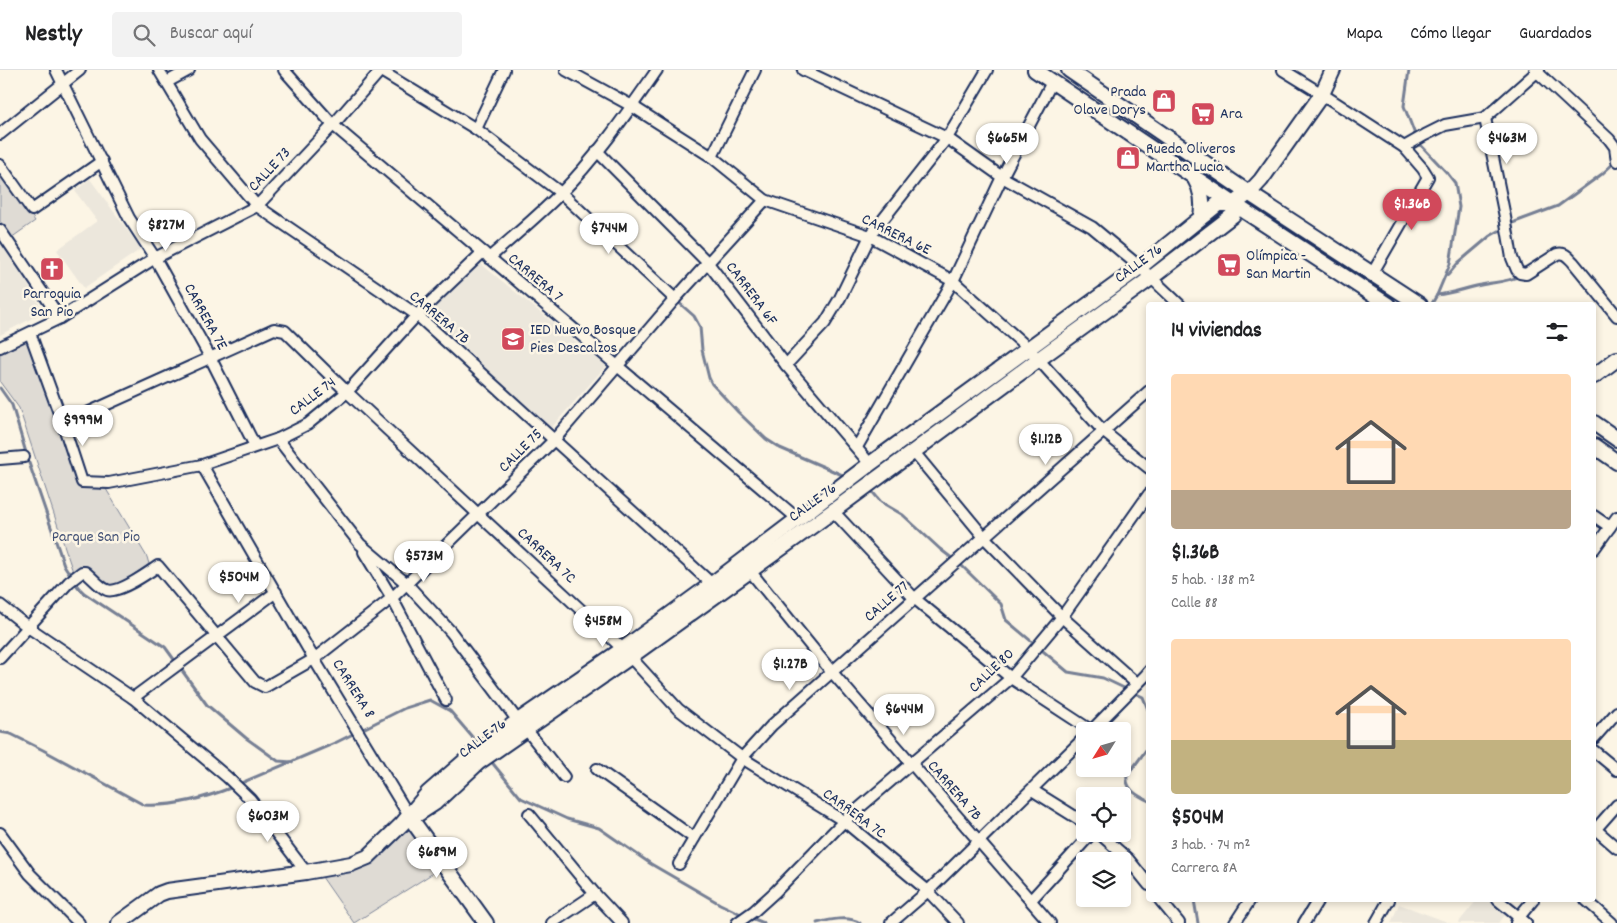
<!DOCTYPE html>
<html lang="es">
<head>
<meta charset="utf-8">
<style>
	:root { --surface:#fff; --page:#f2f2f2; --text:#202124; --muted:#757577; --line:#e0e0e0; --accent:#d1495b }
	body { margin:0; font-family:Dekko,sans-serif; background:var(--page); color:var(--text); height:100vh; display:flex; flex-direction:column; font-size:19px; white-space:nowrap }
	* { box-sizing:border-box; margin:0 }
	p { font-size:16px; color:var(--muted) }
	.icon { flex:none; width:28px; height:28px; fill:none; stroke:currentColor; stroke-width:2; stroke-linecap:round; stroke-linejoin:round }
	.map { position:relative; flex:1; overflow:hidden }
	.sheet { position:absolute; left:1146px; top:232px; width:450px; height:600px; display:flex; flex-direction:column; background:var(--surface); border-radius:5px; box-shadow:0 2px 8px #0003 }
	.sheet>* { flex:none }
	.needle { width:32px; rotate:233deg }
	.buttons { position:absolute; left:1076px; top:652px; display:grid; gap:10px }
	.buttons a { display:grid; place-items:center; width:55px; height:55px; border-radius:5px; background:var(--surface); box-shadow:0 2px 8px #0003; font-size:25px }
	.price { position:absolute; translate:-50% -42px; padding:0 11px; border-radius:18px; background:#fff; color:#222; font-size:16px; line-height:32px; filter:drop-shadow(0 1px 2px #0008) }
	.price::after { content:''; position:absolute; left:50%; top:30px; width:15px; height:11px; margin-left:-8px; background:inherit; clip-path:polygon(0 0,100% 0,50% 100%) }
	.price.active { background:var(--accent); color:#fff }
	ul { padding:0; list-style:none }
	li { display:grid; align-content:center; gap:10px; height:265px; padding:0 25px }
	li span { display:grid; place-items:center; height:155px; border-radius:5px; color:#555 }
	li>.icon { margin-inline-start:auto }
	span .icon { width:90px; height:90px; fill:#fffc; stroke-width:1 }
	li b { font-size:21px }
	h2 { display:flex; justify-content:space-between; align-items:center; height:60px; padding:0 25px; font-size:21px }
	header { display:flex; align-items:center; gap:30px; box-sizing:border-box; height:70px; padding:0 25px; background:var(--surface); border-bottom:1px solid var(--line) }
	header strong { font-size:24px }
	nav { display:flex; gap:28px; margin-inline-start:auto; font-size:18px }
	.search { width:350px; height:45px; background:var(--page); display:flex; align-items:center; gap:12px; box-sizing:border-box; padding:0 18px; border-radius:5px; color:var(--muted); font-size:19px }
	.map>svg:first-child { display:block }
</style>
</head>
<body>
<header>
<strong>Nestly</strong>
<div class="search"><svg class="icon" aria-label="search" viewBox="0 0 24 24"><circle cx="10" cy="10" r="6"/><path d="M15 15l6 6"/></svg>Buscar aquí</div>
<nav><a>Mapa</a><a>Cómo llegar</a><a>Guardados</a></nav>
</header>
<div class="map">
<svg width="1617" height="853" viewBox="0 0 1617 853">
	<rect width="100%" height="100%" fill="#fcf5e5"/>
	<filter id="ink" filterUnits="userSpaceOnUse"><feTurbulence type="fractalNoise" baseFrequency=".02" numOctaves="2"/><feDisplacementMap in="SourceGraphic" scale="10" xChannelSelector="R" yChannelSelector="G"/><feConvolveMatrix kernelMatrix="1 2 1 2 8 2 1 2 1" color-interpolation-filters="sRGB"/></filter>
	<g filter="url(#ink)">
		<!-- built -->
		<g fill="#ece7dc">
			<polygon points="90,109 141,179 84,218 57,180 97,151 75,121"/>
			<polygon points="0,168 44,242 0,265"/>
			<polygon points="480,193 606,296 551,358 424,243"/>
			<polygon points="1477,830 1489,830 1505,845 1499,853 1458,853"/>
			<polygon points="1399,834 1450,853 1391,853"/>
		</g>
		<!-- green -->
		<g fill="#dfdbd4" stroke="#7d8599">
			<polygon points="0,100 35,151 11,168 0,151"/>
			<polygon points="28,270 61,356 79,417 106,419 147,487 149,494 118,515 113,516 78,500 73,502 19,338 0,312 0,284"/>
			<polygon points="410,760 438,800 354,853 322,807 351,797"/>
		</g>
		<g fill="none" stroke-linecap="round" stroke-linejoin="round">
			<!-- stream -->
			<g stroke="#767f94" stroke-width="3">
				<polyline points="1409,0 1404,36 1416,67"/>
				<polyline points="1418,72 1448,104 1455,113 1459,137 1450,194 1437,225 1431,235"/>
				<polyline points="1448,205 1458,193 1490,166 1515,152 1558,136 1602,104 1615,92"/>
				<path d="M1437,225C1454,223 1465,218 1481,215C1495,212 1507,212 1520,206"/>
				<polyline points="677,231 694,246 700,257 702,280 709,308 712,314 738,342 766,369 780,378 847,407"/>
				<polyline points="0,318 12,335 29,393 64,495 78,517 84,523 165,577 207,635 246,668 278,691 292,692"/>
				<polyline points="870,419 881,432 903,445 940,479 962,496 1001,534 1006,550 1068,602 1103,608 1143,627 1149,642"/>
				<path d="M0,662L11,664L43,680L144,735C175,737 205,728 233,717"/>
				<path d="M1149,676L1127,706C1125,719 1138,726 1149,731"/>
				<polyline points="490,690 521,728 567,749 599,758 651,794 720,834 743,845"/>
				<polyline points="239,714 335,673 405,638 430,630 450,641 479,675"/>
				<polyline points="1194,830 1198,853"/>
				<polyline points="749,847 764,853"/>
				<path d="M817,853C829,850 849,845 860,853"/>
			</g>
			<defs>
				<g id="street">
					<polyline points="56,0 129,148 155,188 210,287 255,376"/>
					<polyline points="159,0 200,69 257,136 417,245 712,514"/>
					<polyline points="284,0 333,55 798,449"/>
					<polyline points="566,0 632,36 712,87 765,130 870,166 953,211 1028,278 1104,362 1149,398"/>
					<polyline points="803,0 947,68 1002,107 1092,157 1140,197 1180,235"/>
					<polyline points="1283,0 1322,24 1404,77 1423,99 1428,107 1372,204"/>
					<polyline points="1535,0 1609,69 1615,77 1617,91"/>
					<polyline points="381,1 476,59 561,123 675,229"/>
					<polyline points="167,12 189,0"/>
					<path d="M1485,48L1505,147L1512,188L1517,200L1520,203L1526,204L1557,184C1565,182 1568,187 1573,192L1617,246"/>
					<polyline points="476,59 504,0"/>
					<polyline points="0,64 80,0"/>
					<polyline points="1404,77 1425,65 1445,55 1485,48 1539,0"/>
					<polyline points="597,81 708,193 786,295 870,394"/>
					<polyline points="712,87 755,0"/>
					<polyline points="0,95 32,140 102,91"/>
					<polyline points="0,160 60,248"/>
					<path d="M489,188C513,167 538,146 560,124C597,87 627,43 657,0"/>
					<polyline points="30,263 63,354 82,412 109,413 202,395 278,369 308,354 347,322 417,245 483,182"/>
					<polyline points="0,277 60,248 155,188 257,136 333,55 381,0"/>
					<polyline points="786,295 825,253 840,228 870,166 947,68 987,0"/>
					<polyline points="63,354 274,259 285,261 347,322 623,579 678,639 742,688 844,751 928,821 958,853"/>
					<polyline points="278,369 360,474 406,513 451,562 518,651"/>
					<polyline points="857,377 953,211 1002,107 1052,12"/>
					<polyline points="913,381 984,467 1062,547 1137,614"/>
					<polyline points="0,389 24,387"/>
					<polyline points="202,395 314,589 409,746"/>
					<polyline points="833,441 914,528 1011,608 1092,661"/>
					<polyline points="1594,446 1610,457"/>
					<polyline points="1594,479 1617,447"/>
					<polyline points="364,482 392,528 446,630"/>
					<polyline points="746,496 831,601 1050,853"/>
					<polyline points="0,535 28,557 133,628 227,707 250,729 306,802"/>
					<path d="M0,588L69,512L82,502H85C92,507 99,517 107,520C118,524 148,503 158,496L255,612L265,617L314,589L392,528L554,370L675,229L765,130"/>
					<polyline points="133,628 276,522"/>
					<polyline points="526,659 564,707"/>
					<polyline points="1091,661 1145,606 1149,601"/>
					<polyline points="1594,668 1617,642"/>
					<polyline points="1594,681 1617,700"/>
					<polyline points="1122,688 1124,690"/>
					<polyline points="597,699 694,768"/>
					<polyline points="1032,720 1085,753"/>
					<polyline points="529,744 595,824 622,853"/>
					<polyline points="1594,758 1617,778"/>
					<polyline points="1594,761 1617,735"/>
					<polyline points="0,763 30,804 79,853"/>
					<polyline points="1100,764 1128,789 1149,815"/>
					<polyline points="679,794 742,688 772,655 1149,321"/>
					<polyline points="1031,830 1091,764"/>
					<polyline points="1160,830 1179,853"/>
					<polyline points="1498,830 1526,853"/>
					<polyline points="1586,830 1612,853"/>
					<polyline points="552,853 595,824"/>
					<polyline points="737,853 754,841 775,822 844,751 1011,608 1062,547 1149,424"/>
					<polyline points="891,853 928,821 1085,667"/>
					<polyline points="1235,853 1250,830"/>
					<polyline points="1304,853 1318,830"/>
					<polyline points="1376,853 1389,830"/>
					<polyline points="1516,853 1519,847 1533,830"/>
				</g>
				<g id="secondary">
					<polyline points="1035,0 1246,142 1388,235"/>
					<polyline points="1069,0 1256,128 1420,235"/>
					<path d="M1194,107C1202,120 1204,132 1201,147"/>
					<polyline points="1594,306 1617,289"/>
					<polyline points="1594,353 1617,369"/>
					<polyline points="1594,376 1617,392"/>
					<polyline points="409,746 486,853"/>
					<polyline points="415,746 435,733 479,692 630,587 833,441 1039,289 1151,208 1233,145 1234,134"/>
					<polyline points="119,853 159,824 167,821 306,802 351,794 368,787 402,754 428,723 474,683 518,651 623,579 712,514 870,394 1140,197 1218,134 1234,134 1249,123 1261,110 1322,24 1333,0"/>
				</g>
			</defs>
			<!-- street casing -->
			<use href="#street" stroke="#1b2f5e" stroke-width="14"/>
			<!-- secondary casing -->
			<use href="#secondary" stroke="#1b2f5e" stroke-width="18"/>
			<!-- street -->
			<use href="#street" stroke="#fcf5e5" stroke-width="10"/>
			<!-- secondary -->
			<use href="#secondary" stroke="#fcf5e5" stroke-width="14"/>
		</g>
	</g>
	<!-- icons -->
	<defs>
		<symbol id="shop-square" viewBox="-11 -11 22 22"><rect x="-9" y="-9" width="18" height="18" rx="4" fill="#d1495b" stroke="#fcf5e5"/><path d="M-5-2.5h2.3a2.7 3.5 0 0 1 5.4 0H5L5.5 6h-11ZM-1.5-2.5h3a1.5 2.3 0 0 0-3 0Z" fill="#fff"/></symbol>
		<symbol id="supermarket-square" viewBox="-11 -11 22 22"><rect x="-9" y="-9" width="18" height="18" rx="4" fill="#d1495b" stroke="#fcf5e5"/><path d="M-6-5.5h2.5l.6 2H6L4.5 2H-2.5L-4.4-4H-6ZM-1.5 3.2a1.3 1.3 0 1 0 .1 0ZM3 3.2a1.3 1.3 0 1 0 .1 0Z" fill="#fff"/></symbol>
		<symbol id="church-square" viewBox="-11 -11 22 22"><rect x="-9" y="-9" width="18" height="18" rx="4" fill="#d1495b" stroke="#fcf5e5"/><path d="M-1.2-6h2.4v3.5h3.3v2.4h-3.3V6h-2.4V-.1h-3.3v-2.4h3.3Z" fill="#fff"/></symbol>
		<symbol id="school-square" viewBox="-11 -11 22 22"><rect x="-9" y="-9" width="18" height="18" rx="4" fill="#d1495b" stroke="#fcf5e5"/><path d="M0-5L7-2L0 1L-7-2ZM-4 1L0 2.5L4 1V4Q0 6-4 4Z" fill="#fff"/></symbol>
	</defs>
	<g fill-rule="evenodd">
		<use href="#shop-square" x="1150" y="17" width="28" height="28"/>
		<use href="#supermarket-square" x="1189" y="30" width="28" height="28"/>
		<use href="#shop-square" x="1114" y="74" width="28" height="28"/>
		<use href="#supermarket-square" x="1215" y="181" width="28" height="28"/>
		<use href="#church-square" x="38" y="185" width="28" height="28"/>
		<use href="#school-square" x="499" y="255" width="28" height="28"/>
	</g>
	<g text-anchor="middle" dominant-baseline="central" stroke-width="5" stroke-linejoin="round" paint-order="stroke">
		<!-- poi labels -->
		<g font-size="16" fill="#1b2f5e" stroke="#fcf5e5" text-anchor="start">
			<text x="1146" y="22" text-anchor="end">Prada<tspan x="1146" dy="18">Olave Dorys</tspan></text>
			<text x="1220" y="44">Ara</text>
			<text x="1146" y="79">Rueda Oliveros<tspan x="1146" dy="18">Martha Lucia</tspan></text>
			<text x="1246" y="186">Olímpica -<tspan x="1246" dy="18">San Martin</tspan></text>
			<text x="52" y="224" text-anchor="middle">Parroquia<tspan x="52" dy="18">San Pio</tspan></text>
			<text x="530" y="260">IED Nuevo Bosque<tspan x="530" dy="18">Pies Descalzos</tspan></text>
		</g>
		<!-- street labels -->
		<g font-size="16" fill="#1b2f5e" stroke="#fcf5e5">
			<text transform="translate(270 100) rotate(-47)">CALLE 73</text>
			<text transform="translate(896 165) rotate(26)">CARRERA 6E</text>
			<text transform="translate(1139 194) rotate(-36)">CALLE 76</text>
			<text transform="translate(535 208) rotate(40)">CARRERA 7</text>
			<text transform="translate(751 224) rotate(53)">CARRERA 6F</text>
			<text transform="translate(205 247) rotate(61)">CARRERA 7E</text>
			<text transform="translate(439 248) rotate(40)">CARRERA 7B</text>
			<text transform="translate(313 327) rotate(-37)">CALLE 74</text>
			<text transform="translate(521 381) rotate(-45)">CALLE 75</text>
			<text transform="translate(813 433) rotate(-36)">CALLE 76</text>
			<text transform="translate(546 486) rotate(43)">CARRERA 7C</text>
			<text transform="translate(887 532) rotate(-41)">CALLE 77</text>
			<text transform="translate(992 601) rotate(-44)">CALLE 80</text>
			<text transform="translate(353 619) rotate(58)">CARRERA 8</text>
			<text transform="translate(483 669) rotate(-37)">CALLE 76</text>
			<text transform="translate(954 721) rotate(49)">CARRERA 7B</text>
			<text transform="translate(854 744) rotate(36)">CARRERA 7C</text>
		</g>
		<!-- park labels -->
		<g font-size="16" fill="#425176" stroke="#fcf5e5">
			<text x="96" y="467">Parque San Pio</text>
		</g>
	</g>
</svg>
<div class="buttons">
<a><svg class="needle" viewBox="-14 -14 28 28"><path d="M0-13l5 13h-10z" fill="#e53935"/><path d="M0 13l5-13h-10z" fill="#757577"/></svg></a>
<a><svg class="icon" aria-label="locate" viewBox="0 0 24 24"><circle cx="12" cy="12" r="6"/><path d="M12 2v4M12 18v4M2 12h4M18 12h4"/></svg></a>
<a><svg class="icon" aria-label="layers" viewBox="0 0 24 24"><path d="M12 4l9 5-9 5-9-5zM3 14l9 5 9-5"/></svg></a>
</div>
<b class="price" style="left:1007px;top:95px">$665M</b>
<b class="price" style="left:1507px;top:95px">$463M</b>
<b class="price active" style="left:1412px;top:161px">$1.36B</b>
<b class="price" style="left:166px;top:182px">$827M</b>
<b class="price" style="left:609px;top:185px">$744M</b>
<b class="price" style="left:83px;top:377px">$999M</b>
<b class="price" style="left:1046px;top:396px">$1.12B</b>
<b class="price" style="left:424px;top:513px">$573M</b>
<b class="price" style="left:239px;top:534px">$504M</b>
<b class="price" style="left:603px;top:578px">$458M</b>
<b class="price" style="left:790px;top:621px">$1.27B</b>
<b class="price" style="left:904px;top:666px">$644M</b>
<b class="price" style="left:268px;top:773px">$603M</b>
<b class="price" style="left:437px;top:809px">$689M</b>
<section class="sheet">
<h2>14 viviendas<svg class="icon" aria-label="filters" viewBox="0 0 24 24"><path d="M4 7h16M4 17h16"/><circle cx="9" cy="7" r="2"/><circle cx="15" cy="17" r="2"/></svg></h2>
<ul>
<li><span style="background:linear-gradient(#ffd9b3 75%,#b9a48a 0)"><svg class="icon" aria-label="home" viewBox="0 0 24 24"><path d="M3 11l9-7 9 7M6 9v11h12V9"/></svg></span><div><b>$1.36B</b><p>5 hab. · 138 m²</p><p>Calle 88</p></div></li>
<li><span style="background:linear-gradient(#ffd9b3 65%,#c2b280 0)"><svg class="icon" aria-label="home" viewBox="0 0 24 24"><path d="M3 11l9-7 9 7M6 9v11h12V9"/></svg></span><div><b>$504M</b><p>3 hab. · 74 m²</p><p>Carrera 8A</p></div></li>
</ul>
</section>
</div>
</body>
</html>
